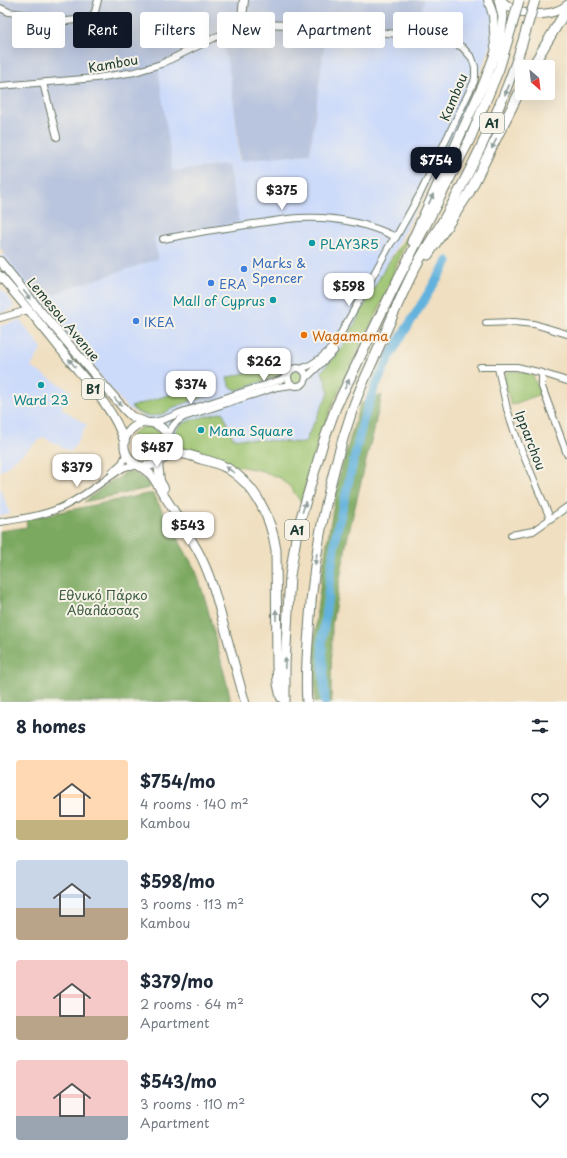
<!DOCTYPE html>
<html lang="en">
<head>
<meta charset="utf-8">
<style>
	:root { --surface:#fff; --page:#f6f6f7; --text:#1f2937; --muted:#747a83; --accent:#111827 }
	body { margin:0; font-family:"Playpen Sans",sans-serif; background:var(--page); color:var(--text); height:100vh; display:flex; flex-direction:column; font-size:15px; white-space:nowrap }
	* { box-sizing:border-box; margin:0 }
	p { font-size:13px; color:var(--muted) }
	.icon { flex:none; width:22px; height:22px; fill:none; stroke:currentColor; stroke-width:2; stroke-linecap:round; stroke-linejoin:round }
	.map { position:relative; height:702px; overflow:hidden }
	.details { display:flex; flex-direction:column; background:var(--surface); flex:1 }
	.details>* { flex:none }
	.hud { position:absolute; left:12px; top:12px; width:543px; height:36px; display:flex; gap:8px }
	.needle { width:26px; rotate:152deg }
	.tools { position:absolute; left:515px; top:60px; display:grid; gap:8px }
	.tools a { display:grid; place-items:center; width:40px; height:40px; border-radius:4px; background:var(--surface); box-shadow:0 4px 16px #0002; font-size:20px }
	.price { position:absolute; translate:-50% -34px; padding:0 9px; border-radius:8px; background:#fff; color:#222; font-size:13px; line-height:26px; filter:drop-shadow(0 1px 2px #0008) }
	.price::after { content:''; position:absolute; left:50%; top:24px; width:12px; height:9px; margin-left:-6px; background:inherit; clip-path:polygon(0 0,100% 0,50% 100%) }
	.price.on { background:var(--accent); color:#fff }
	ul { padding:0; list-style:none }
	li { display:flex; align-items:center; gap:12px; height:100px; padding:0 16px }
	li span { display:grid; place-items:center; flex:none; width:112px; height:80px; border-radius:4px; color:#555 }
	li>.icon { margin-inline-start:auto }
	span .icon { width:48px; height:48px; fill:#fffc; stroke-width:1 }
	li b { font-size:17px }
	h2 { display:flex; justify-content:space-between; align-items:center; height:48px; padding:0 16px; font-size:17px }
	.chip { padding:0 14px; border-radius:4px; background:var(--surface); box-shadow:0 4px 16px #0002; font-size:14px; line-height:36px }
	.chip.on { background:var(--accent); color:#fff }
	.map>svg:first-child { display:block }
</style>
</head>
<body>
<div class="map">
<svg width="567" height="702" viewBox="0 0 567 702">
	<rect width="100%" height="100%" fill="#f7f3e8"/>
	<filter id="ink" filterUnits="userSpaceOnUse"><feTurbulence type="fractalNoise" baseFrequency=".025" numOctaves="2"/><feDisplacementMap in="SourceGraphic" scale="8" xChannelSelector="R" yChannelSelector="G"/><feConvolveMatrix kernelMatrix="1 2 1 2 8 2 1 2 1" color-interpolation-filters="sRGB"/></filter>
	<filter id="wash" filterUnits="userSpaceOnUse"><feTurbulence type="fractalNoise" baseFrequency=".012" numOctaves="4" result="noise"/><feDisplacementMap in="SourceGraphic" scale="16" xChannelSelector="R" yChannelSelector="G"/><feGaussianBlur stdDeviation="0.9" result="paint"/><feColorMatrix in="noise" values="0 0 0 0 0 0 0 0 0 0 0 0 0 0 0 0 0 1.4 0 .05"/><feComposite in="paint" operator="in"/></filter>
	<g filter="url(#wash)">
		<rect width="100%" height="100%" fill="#f0dfc0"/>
		<!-- built -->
		<g fill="#cddbfa">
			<polygon points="235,0 230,76 235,112 239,160 310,154 326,31 418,28 423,0 486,0 496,21 489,51 451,140 403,235 340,351 322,371 329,391 307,437 305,443 233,438 223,412 191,420 180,425 173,434 163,424 147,419 126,407 47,311 21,285 0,257 0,256 116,220 155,67"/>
			<polygon points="0,288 13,303 14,306 13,309 0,313"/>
			<polygon points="20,320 42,348 31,367 71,391 61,408 87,425 71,452 43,437 0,472 0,326"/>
			<polygon points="0,487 10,514 0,516"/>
		</g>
		<!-- industrial -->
		<polygon fill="#b9c5de" points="0,0 423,0 419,28 326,31 310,154 240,161 235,112 230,76 223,39 158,68 173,171 228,165 237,210 239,222 154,237 158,259 64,290 40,300 0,248"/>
		<!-- green -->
		<g fill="#9bc36e" stroke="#5d8051">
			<polygon points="410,232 379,309 344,379 332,406 317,445 301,502 290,487 280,478 263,471 223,463 175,449 173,434 180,425 191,420 223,412 233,438 305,443 307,437 329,392 322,371 340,351 386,266"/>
			<polygon points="279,363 281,369 285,368 284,372 281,375 237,390 230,387 227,378"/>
			<circle cx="296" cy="377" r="7"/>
			<polygon points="511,371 530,373 532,374 541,394 511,405 504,379 507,372"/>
			<polygon points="203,384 207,396 174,407 165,413 158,415 151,416 144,415 137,412 131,407"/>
			<circle cx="147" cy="445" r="18"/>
		</g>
		<!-- forest -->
		<g fill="#7ca961" stroke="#4e734a">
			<polygon points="382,395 347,540 332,624 331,693 332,702 315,702 314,647 317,610 323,567 338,480 360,404"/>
			<path d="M126,472C136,471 145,480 150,486L149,488L84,502L114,479L116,480Z"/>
			<polygon points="147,494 153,494 196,571 206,602 230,696 230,702 0,702 0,531 27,527 26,519"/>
		</g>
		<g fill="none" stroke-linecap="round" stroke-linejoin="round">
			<!-- river -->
			<polyline stroke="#62b2dd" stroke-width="9" points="325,702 322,642 330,578 336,535 363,421 375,386 392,352 448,261"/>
		</g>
	</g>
	<g filter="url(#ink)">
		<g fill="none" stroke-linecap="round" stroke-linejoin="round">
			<defs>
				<g id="minor">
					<polyline points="0,8 9,12 67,21 86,19 91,17 95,12 98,0"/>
					<polyline points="43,83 57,137"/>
					<path d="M0,86L96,78L135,72L161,64L214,38L241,26L260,24L290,25L344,29L408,35L451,42L462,47L472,58L475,67V77L474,82L420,194L396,237L391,243L335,344C326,355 315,364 301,369"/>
					<path d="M163,239C193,233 223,228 253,224C268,222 284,219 299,218C333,216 365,222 396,237"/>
					<polyline points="0,318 28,310"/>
					<polyline points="486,323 514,322 534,324 567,334"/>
					<polyline points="480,367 517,367 542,373 567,381"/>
					<circle cx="297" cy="377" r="9"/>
					<polyline points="498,368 507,409 518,442 550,518"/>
					<polyline points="542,373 542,387 567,454"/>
					<polyline points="306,378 334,351"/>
					<path d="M151,422C162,422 172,416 182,412L280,380L287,376"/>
					<path d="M168,438C171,426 174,423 184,417L277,387L292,385"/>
					<polyline points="112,472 122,463 126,455"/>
					<path d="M0,522C20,519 41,516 60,508C83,498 102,481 123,468L129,466H139"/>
					<polyline points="511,535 533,531 567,507"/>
				</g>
				<g id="major">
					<polyline points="488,0 493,15 495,47"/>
					<path d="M501,0C514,14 532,16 550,13C557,11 563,9 567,5"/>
					<polyline points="241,26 244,0"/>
					<polyline points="0,261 37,307 125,410 131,416 145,422"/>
					<path d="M0,276C24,304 47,332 70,361C90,385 115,411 124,441"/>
					<polyline points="158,463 160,481 164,488"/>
					<path d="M140,466C168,469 180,434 155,424C138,418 121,433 125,450C128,463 141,465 150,474C156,481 160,490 165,497C177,515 188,533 198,551C211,575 217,600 224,626C231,651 238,677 245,702"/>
				</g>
				<g id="highway">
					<polyline points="532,67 567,9"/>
					<polyline points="412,241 484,83 495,54 500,39 503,17 499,0"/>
					<polyline points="428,255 469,193 522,87"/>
					<path d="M162,459C166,457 170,455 174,454C182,452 193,456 201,459C210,461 219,464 227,468C256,485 271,518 276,550L277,666L278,684L281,697"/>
					<polyline points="285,702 285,664 290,576 297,531 323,443 336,407 394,287 470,139 499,69 512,26"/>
					<path d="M307,702C305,678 307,654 309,630C313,555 328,481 352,411C359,389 370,368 379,347C390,322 401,296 413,272C423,251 437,232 448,212C480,153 509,92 527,27"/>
				</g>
			</defs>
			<!-- minor casing -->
			<use href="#minor" stroke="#687665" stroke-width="8"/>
			<!-- major casing -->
			<use href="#major" stroke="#687665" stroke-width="10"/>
			<!-- highway casing -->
			<use href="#highway" stroke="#687665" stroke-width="11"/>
			<!-- minor -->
			<use href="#minor" stroke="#fff" stroke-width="6"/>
			<!-- major -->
			<use href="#major" stroke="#fff" stroke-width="8"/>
			<!-- highway -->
			<use href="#highway" stroke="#fff" stroke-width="9"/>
			<defs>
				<g id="highway-bridge">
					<polyline points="512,26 519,0"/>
					<polyline points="527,27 535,0"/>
				</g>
			</defs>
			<!-- highway-bridge casing -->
			<use href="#highway-bridge" stroke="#687665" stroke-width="11" stroke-linecap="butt"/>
			<!-- highway-bridge -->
			<use href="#highway-bridge" stroke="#fff" stroke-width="9"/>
		</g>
		<!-- one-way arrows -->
		<defs><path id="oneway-solid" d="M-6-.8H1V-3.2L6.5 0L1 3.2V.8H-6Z"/></defs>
		<g fill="#8f9e9a">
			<use href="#oneway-solid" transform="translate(507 90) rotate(113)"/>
			<use href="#oneway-solid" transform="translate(494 144) rotate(116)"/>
			<use href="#oneway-solid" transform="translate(431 199) rotate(-65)"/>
			<use href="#oneway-solid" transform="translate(27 295) rotate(51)"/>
			<use href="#oneway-solid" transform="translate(72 363) rotate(-129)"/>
			<use href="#oneway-solid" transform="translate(347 384) rotate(-64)"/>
			<use href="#oneway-solid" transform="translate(118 402) rotate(50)"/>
			<use href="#oneway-solid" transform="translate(230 470) rotate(-148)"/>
			<use href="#oneway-solid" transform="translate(304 507) rotate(-73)"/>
			<use href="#oneway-solid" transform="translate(316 559) rotate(99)"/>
			<use href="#oneway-solid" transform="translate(276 615) rotate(-90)"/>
			<use href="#oneway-solid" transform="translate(285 663) rotate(-88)"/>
		</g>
	</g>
	<!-- markers -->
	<g fill="#0f9aa8" stroke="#f7f3e8" stroke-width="1.5">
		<circle cx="312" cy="243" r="4"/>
		<circle cx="273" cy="300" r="4"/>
		<circle cx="41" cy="385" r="4"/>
		<circle cx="201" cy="430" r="4"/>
	</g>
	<g fill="#3f7fe0" stroke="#f7f3e8" stroke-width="1.5">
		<circle cx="244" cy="269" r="4"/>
		<circle cx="211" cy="283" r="4"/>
		<circle cx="136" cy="321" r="4"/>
	</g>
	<circle fill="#e8710a" stroke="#f7f3e8" stroke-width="1.5" cx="304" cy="335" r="4"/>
	<g text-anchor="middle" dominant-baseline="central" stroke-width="4" stroke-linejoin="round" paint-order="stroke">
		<!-- shield labels -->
		<g fill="#f7f3e8" stroke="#60746a" stroke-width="1">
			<rect x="480" y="113" width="24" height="20" rx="3"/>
			<rect x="82" y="379" width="22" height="20" rx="3"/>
			<rect x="285" y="520" width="24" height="20" rx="3"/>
		</g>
		<g font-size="12" font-weight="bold" fill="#1f3d34">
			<text x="492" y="123">A1</text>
			<text x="93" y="389">B1</text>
			<text x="297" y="530">A1</text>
		</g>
		<!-- street labels -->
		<g font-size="13" fill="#1f3d34" stroke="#f7f3e8">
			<text transform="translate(113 63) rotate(-10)">Kambou</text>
			<text transform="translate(453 97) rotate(-67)">Kambou</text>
			<text transform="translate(64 319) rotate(50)">Lemesou Avenue</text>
			<text transform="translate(531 440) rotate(69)">Ipparchou</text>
		</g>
		<!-- culture labels -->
		<g font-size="13" fill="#0d838f" stroke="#f7f3e8" text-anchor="start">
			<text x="320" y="243">PLAY3R5</text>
			<text x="265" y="300" text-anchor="end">Mall of Cyprus</text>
			<text x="41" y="399" text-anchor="middle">Ward 23</text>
			<text x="209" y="430">Mana Square</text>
		</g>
		<!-- shop labels -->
		<g font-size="13" fill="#366cbe" stroke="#f7f3e8" text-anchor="start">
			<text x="252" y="262">Marks &amp;<tspan x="252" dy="15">Spencer</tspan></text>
			<text x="219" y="283">ERA</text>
			<text x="144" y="321">IKEA</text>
		</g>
		<!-- food labels -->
		<g font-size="13" fill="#c56008" stroke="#f7f3e8" text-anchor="start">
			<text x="312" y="335">Wagamama</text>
		</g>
		<!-- park labels -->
		<g font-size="13" fill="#3e5e42" stroke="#f7f3e8">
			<text x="103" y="594">Εθνικό Πάρκο<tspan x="103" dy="15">Αθαλάσσας</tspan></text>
		</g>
	</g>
</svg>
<div class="tools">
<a><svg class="needle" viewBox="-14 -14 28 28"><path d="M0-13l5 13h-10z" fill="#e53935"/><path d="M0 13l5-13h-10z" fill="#747a83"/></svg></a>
</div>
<b class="price on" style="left:436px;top:181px">$754</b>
<b class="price" style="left:282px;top:211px">$375</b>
<b class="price" style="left:349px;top:307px">$598</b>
<b class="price" style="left:264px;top:382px">$262</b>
<b class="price" style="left:191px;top:405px">$374</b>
<b class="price" style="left:157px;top:468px">$487</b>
<b class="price" style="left:77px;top:488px">$379</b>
<b class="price" style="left:188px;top:546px">$543</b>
<div class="hud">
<a class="chip">Buy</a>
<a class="chip on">Rent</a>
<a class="chip">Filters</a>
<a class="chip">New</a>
<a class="chip">Apartment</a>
<a class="chip">House</a>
</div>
</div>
<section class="details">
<h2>8 homes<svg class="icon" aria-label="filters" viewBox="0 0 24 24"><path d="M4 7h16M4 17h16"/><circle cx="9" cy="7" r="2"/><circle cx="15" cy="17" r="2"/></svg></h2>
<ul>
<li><span style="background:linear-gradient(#ffd9b3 75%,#c2b280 0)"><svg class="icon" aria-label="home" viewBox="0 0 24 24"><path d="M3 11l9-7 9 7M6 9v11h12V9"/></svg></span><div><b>$754/mo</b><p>4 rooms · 140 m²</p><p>Kambou</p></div><svg class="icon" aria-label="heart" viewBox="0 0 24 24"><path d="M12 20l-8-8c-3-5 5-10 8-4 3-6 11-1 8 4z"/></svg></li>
<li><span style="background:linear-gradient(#c9d6e8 60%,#b9a48a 0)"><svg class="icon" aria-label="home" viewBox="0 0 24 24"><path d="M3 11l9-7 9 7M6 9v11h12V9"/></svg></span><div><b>$598/mo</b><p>3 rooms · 113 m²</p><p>Kambou</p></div><svg class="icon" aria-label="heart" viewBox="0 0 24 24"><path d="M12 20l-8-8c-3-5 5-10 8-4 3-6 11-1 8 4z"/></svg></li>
<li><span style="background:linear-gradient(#f6c9c9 70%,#b9a48a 0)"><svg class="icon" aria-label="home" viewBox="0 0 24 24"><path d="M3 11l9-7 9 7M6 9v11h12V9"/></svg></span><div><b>$379/mo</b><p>2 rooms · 64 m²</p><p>Apartment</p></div><svg class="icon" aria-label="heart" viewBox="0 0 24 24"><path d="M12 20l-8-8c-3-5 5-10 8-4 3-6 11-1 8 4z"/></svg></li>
<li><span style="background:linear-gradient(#f6c9c9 70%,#9aa5b1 0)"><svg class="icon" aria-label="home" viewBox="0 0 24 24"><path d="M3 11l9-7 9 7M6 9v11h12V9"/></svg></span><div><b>$543/mo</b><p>3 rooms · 110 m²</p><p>Apartment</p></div><svg class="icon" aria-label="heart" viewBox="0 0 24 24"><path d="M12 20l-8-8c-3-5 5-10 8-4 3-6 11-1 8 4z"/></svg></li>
</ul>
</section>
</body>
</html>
